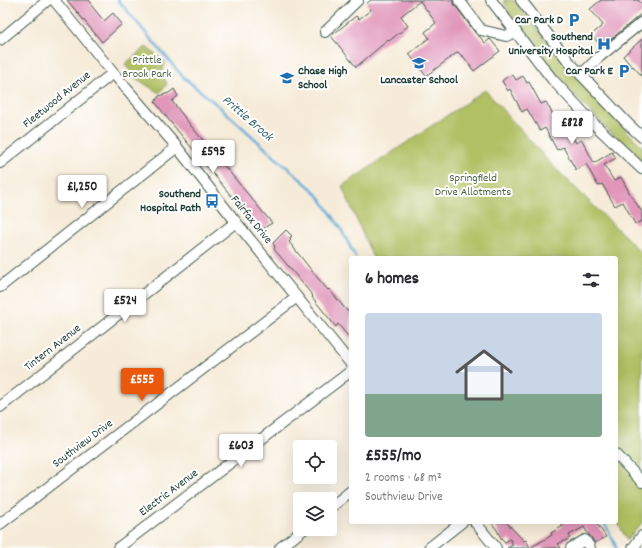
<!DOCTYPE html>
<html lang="en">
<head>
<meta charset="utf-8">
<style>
	:root { --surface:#fff; --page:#f2f2f3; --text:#2b2b33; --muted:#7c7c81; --accent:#ea580c }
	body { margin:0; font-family:Dekko,sans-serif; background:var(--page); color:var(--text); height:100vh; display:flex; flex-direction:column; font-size:15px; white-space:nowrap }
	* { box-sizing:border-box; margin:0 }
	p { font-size:13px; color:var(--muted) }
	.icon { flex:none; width:22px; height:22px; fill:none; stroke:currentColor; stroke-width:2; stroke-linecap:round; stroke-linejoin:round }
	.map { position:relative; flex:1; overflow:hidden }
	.sheet { position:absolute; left:349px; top:256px; width:269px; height:268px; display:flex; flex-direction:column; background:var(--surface); border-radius:4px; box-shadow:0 4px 16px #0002 }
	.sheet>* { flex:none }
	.buttons { position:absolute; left:293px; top:440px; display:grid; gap:8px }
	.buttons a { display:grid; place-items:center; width:44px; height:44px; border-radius:4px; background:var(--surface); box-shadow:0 4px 16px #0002; font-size:20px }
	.price { position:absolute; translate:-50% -34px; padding:0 9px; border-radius:4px; background:#fff; color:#222; font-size:13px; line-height:26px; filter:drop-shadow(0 1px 2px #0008) }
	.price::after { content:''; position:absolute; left:50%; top:24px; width:12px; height:9px; margin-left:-6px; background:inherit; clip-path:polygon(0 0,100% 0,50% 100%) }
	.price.current { background:var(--accent); color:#fff }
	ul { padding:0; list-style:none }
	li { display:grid; align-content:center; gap:8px; height:212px; padding:0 16px }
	li span { display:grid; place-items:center; height:124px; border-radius:4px; color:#555 }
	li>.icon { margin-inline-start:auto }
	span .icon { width:72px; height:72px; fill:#fffc; stroke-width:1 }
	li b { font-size:17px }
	h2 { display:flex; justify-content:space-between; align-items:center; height:48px; padding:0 16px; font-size:17px }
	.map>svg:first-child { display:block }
</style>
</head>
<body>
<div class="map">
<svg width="642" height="548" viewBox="0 0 642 548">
	<rect width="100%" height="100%" fill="#fff"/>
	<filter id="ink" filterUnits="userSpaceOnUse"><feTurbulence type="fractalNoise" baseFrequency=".025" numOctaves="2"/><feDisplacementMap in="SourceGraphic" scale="8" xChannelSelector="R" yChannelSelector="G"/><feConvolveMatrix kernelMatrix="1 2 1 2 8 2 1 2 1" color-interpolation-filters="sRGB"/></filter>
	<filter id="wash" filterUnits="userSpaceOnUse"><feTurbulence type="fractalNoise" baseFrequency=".012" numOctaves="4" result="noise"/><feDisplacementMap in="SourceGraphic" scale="16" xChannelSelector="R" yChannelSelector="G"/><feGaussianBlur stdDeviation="0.9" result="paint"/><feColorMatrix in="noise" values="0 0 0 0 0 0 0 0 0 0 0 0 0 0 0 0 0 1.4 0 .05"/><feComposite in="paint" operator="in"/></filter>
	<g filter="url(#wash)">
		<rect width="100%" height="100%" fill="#f6ebd8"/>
		<!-- green -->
		<g fill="#b1c063" stroke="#687e4c">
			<path d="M504,0H514C543,37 573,74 605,108C617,121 629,134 642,146V163L617,139L564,85L553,72L510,17Z"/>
			<polygon points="146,47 165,62 162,73 167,84 159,93 134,77 125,64"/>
			<polygon points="485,90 551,164 642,253 642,523 627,540 616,520 616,258 373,258 342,186"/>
		</g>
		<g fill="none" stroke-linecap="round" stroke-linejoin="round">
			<!-- stream -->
			<g stroke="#5fabd8" stroke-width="2.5">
				<polyline points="118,0 183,77 221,108 275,157 312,189 321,199 340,227 356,258"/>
				<polyline points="604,522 614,542 616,548"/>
			</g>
		</g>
		<g id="blocks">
			<!-- building -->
			<g fill="#e196ba">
				<polygon points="67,0 89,0 92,4 91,5 104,21 113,13 122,24 102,42"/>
				<polygon points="371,0 452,0 454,4 476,34 480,37 485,43 490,39 500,51 474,71 463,56 462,56 458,52 426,76 409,54 429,38 425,32 436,23 420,1 401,16 408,26 389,41 388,40 356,67 331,36 356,16 359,19 371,10 367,3"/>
				<polygon points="601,0 638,0 642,4 642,13 602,47 591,35 603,25 590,9"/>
				<polygon points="642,39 642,76 633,66 632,67 623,56"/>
				<polygon points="513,75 516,80 523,76 527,83 529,82 541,104 546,102 558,124 563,121 576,143 582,140 594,163 612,152 616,158 604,165 614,181 621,177 629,192 642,212 642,221 635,224 623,202 615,206 602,184 598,186 586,164 576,170 563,147 557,150 545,128 540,131 527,109 522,112 510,89 508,91 502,81 507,77"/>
				<polygon points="174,89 178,96 172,101 191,126 272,223 264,228 261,232 168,119 155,102 159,96 169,93"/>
				<polygon points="286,230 292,236 289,238 291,240 289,242 316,276 328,290 329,289 347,311 351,309 351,340 338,324 336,327 312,297 313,296 274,249 275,247 273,243"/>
				<polygon points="491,522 506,522 524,541 526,540 530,548 552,535 551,533 563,526 561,522 596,522 606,537 595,543 591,537 588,534 584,527 569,535 570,538 558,544 561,548 507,548 513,545 510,539 505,542 501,538 497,530"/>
			</g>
		</g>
	</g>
	<g filter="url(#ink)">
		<use href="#blocks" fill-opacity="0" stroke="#3f574d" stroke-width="1"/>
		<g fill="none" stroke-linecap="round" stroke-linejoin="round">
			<defs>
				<g id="minor">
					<polyline points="54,0 113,73 177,147 236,222 351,364"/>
					<polyline points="459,0 481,30 506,36 516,32"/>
					<polyline points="491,0 552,79 594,124 642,169"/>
					<polyline points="521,0 570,63 629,125 642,137"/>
					<polyline points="325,32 358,0"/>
					<polyline points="0,40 48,0"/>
					<polyline points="581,75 598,58 642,22"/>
					<polyline points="0,163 113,73"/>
					<polyline points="0,287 177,147"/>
					<polyline points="0,407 236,222"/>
					<polyline points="616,454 642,482"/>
					<polyline points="330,508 351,491"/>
					<polyline points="475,522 496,548"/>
					<polyline points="0,524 297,297"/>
					<polyline points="118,548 351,371"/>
					<polyline points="280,548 304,529"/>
					<polyline points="429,548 462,522"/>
					<polyline points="571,548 585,540 590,548"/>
					<polyline points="633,548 642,536"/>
				</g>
			</defs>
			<!-- minor casing -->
			<use href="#minor" stroke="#3f574d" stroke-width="12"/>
			<!-- minor -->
			<use href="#minor" stroke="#fff" stroke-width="10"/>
		</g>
	</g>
	<!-- icons -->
	<defs>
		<symbol id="parking-bare" viewBox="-9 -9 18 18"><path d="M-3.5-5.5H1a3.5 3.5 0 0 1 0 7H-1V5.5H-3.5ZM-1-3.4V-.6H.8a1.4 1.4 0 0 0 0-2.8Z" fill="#1f6fb2" stroke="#fff" stroke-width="2.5" paint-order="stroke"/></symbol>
		<symbol id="hospital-bare" viewBox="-9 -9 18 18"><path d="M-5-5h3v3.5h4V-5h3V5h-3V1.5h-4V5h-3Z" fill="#1f6fb2" stroke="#fff" stroke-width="2.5" paint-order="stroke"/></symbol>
		<symbol id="school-bare" viewBox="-9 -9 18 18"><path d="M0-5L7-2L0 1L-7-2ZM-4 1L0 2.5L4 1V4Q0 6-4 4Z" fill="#1f6fb2" stroke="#fff" stroke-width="2.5" paint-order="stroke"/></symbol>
		<symbol id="bus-bare" viewBox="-9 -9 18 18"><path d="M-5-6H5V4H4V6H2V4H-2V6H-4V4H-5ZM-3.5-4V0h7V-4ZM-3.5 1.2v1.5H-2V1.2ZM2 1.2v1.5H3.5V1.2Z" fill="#1f6fb2" stroke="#fff" stroke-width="2.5" paint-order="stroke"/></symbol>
	</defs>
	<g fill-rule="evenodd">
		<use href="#parking-bare" x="564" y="10" width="20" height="20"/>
		<use href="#hospital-bare" x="594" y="34" width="20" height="20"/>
		<use href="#school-bare" x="409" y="53" width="20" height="20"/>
		<use href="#parking-bare" x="614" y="61" width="20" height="20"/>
		<use href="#school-bare" x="277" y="68" width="20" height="20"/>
		<use href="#bus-bare" x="202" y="191" width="20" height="20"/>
	</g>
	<g text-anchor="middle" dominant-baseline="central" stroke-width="4" stroke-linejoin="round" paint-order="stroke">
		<!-- poi labels -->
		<g font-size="12" font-weight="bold" fill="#1f3d34" stroke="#fff" text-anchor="end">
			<text x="563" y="20">Car Park D</text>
			<text x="593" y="37">Southend<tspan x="593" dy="14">University Hospital</tspan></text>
			<text x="298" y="71" text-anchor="start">Chase High<tspan x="298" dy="14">School</tspan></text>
			<text x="613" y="71">Car Park E</text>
			<text x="419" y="80" text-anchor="middle">Lancaster School</text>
			<text x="201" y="194">Southend<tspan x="201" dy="14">Hospital Path</tspan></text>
		</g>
		<!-- park labels -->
		<g font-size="12" fill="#4b6442" stroke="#fff">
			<text x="147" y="60">Prittle<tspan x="147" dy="14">Brook Park</tspan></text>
			<text x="473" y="178">Springfield<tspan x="473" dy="14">Drive Allotments</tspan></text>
		</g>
		<!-- street labels -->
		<g font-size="12" fill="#1f3d34" stroke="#fff">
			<text transform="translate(57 100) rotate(-39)">Fleetwood Avenue</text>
			<text transform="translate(251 220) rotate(51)">Fairfax Drive</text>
			<text transform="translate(53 348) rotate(-38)">Tintern Avenue</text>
			<text transform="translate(83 444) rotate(-37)">Southview Drive</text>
			<text transform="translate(169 493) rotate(-37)">Electric Avenue</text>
		</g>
		<!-- water labels -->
		<g font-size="13" font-style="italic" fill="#35646d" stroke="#fff">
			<text transform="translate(247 119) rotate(41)">Prittle Brook</text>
		</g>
	</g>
</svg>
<div class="buttons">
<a><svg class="icon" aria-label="locate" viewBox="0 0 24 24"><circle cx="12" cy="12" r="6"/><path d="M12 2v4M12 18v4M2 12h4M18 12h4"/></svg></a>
<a><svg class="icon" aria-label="layers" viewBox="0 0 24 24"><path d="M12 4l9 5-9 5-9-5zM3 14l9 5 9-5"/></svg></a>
</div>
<b class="price" style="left:572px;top:145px">£828</b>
<b class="price" style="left:213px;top:174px">£595</b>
<b class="price" style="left:82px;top:209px">£1,250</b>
<b class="price" style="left:125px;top:323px">£524</b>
<b class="price current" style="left:142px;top:402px">£555</b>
<b class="price" style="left:241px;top:468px">£603</b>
<section class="sheet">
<h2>6 homes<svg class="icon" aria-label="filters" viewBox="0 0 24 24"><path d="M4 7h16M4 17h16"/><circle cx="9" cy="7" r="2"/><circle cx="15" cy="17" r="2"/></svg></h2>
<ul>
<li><span style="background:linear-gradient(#c9d6e8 65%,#7fa58c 0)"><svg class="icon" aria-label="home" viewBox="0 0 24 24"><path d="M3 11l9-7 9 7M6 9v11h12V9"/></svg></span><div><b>£555/mo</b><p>2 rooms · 68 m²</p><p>Southview Drive</p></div></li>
</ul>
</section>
</div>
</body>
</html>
